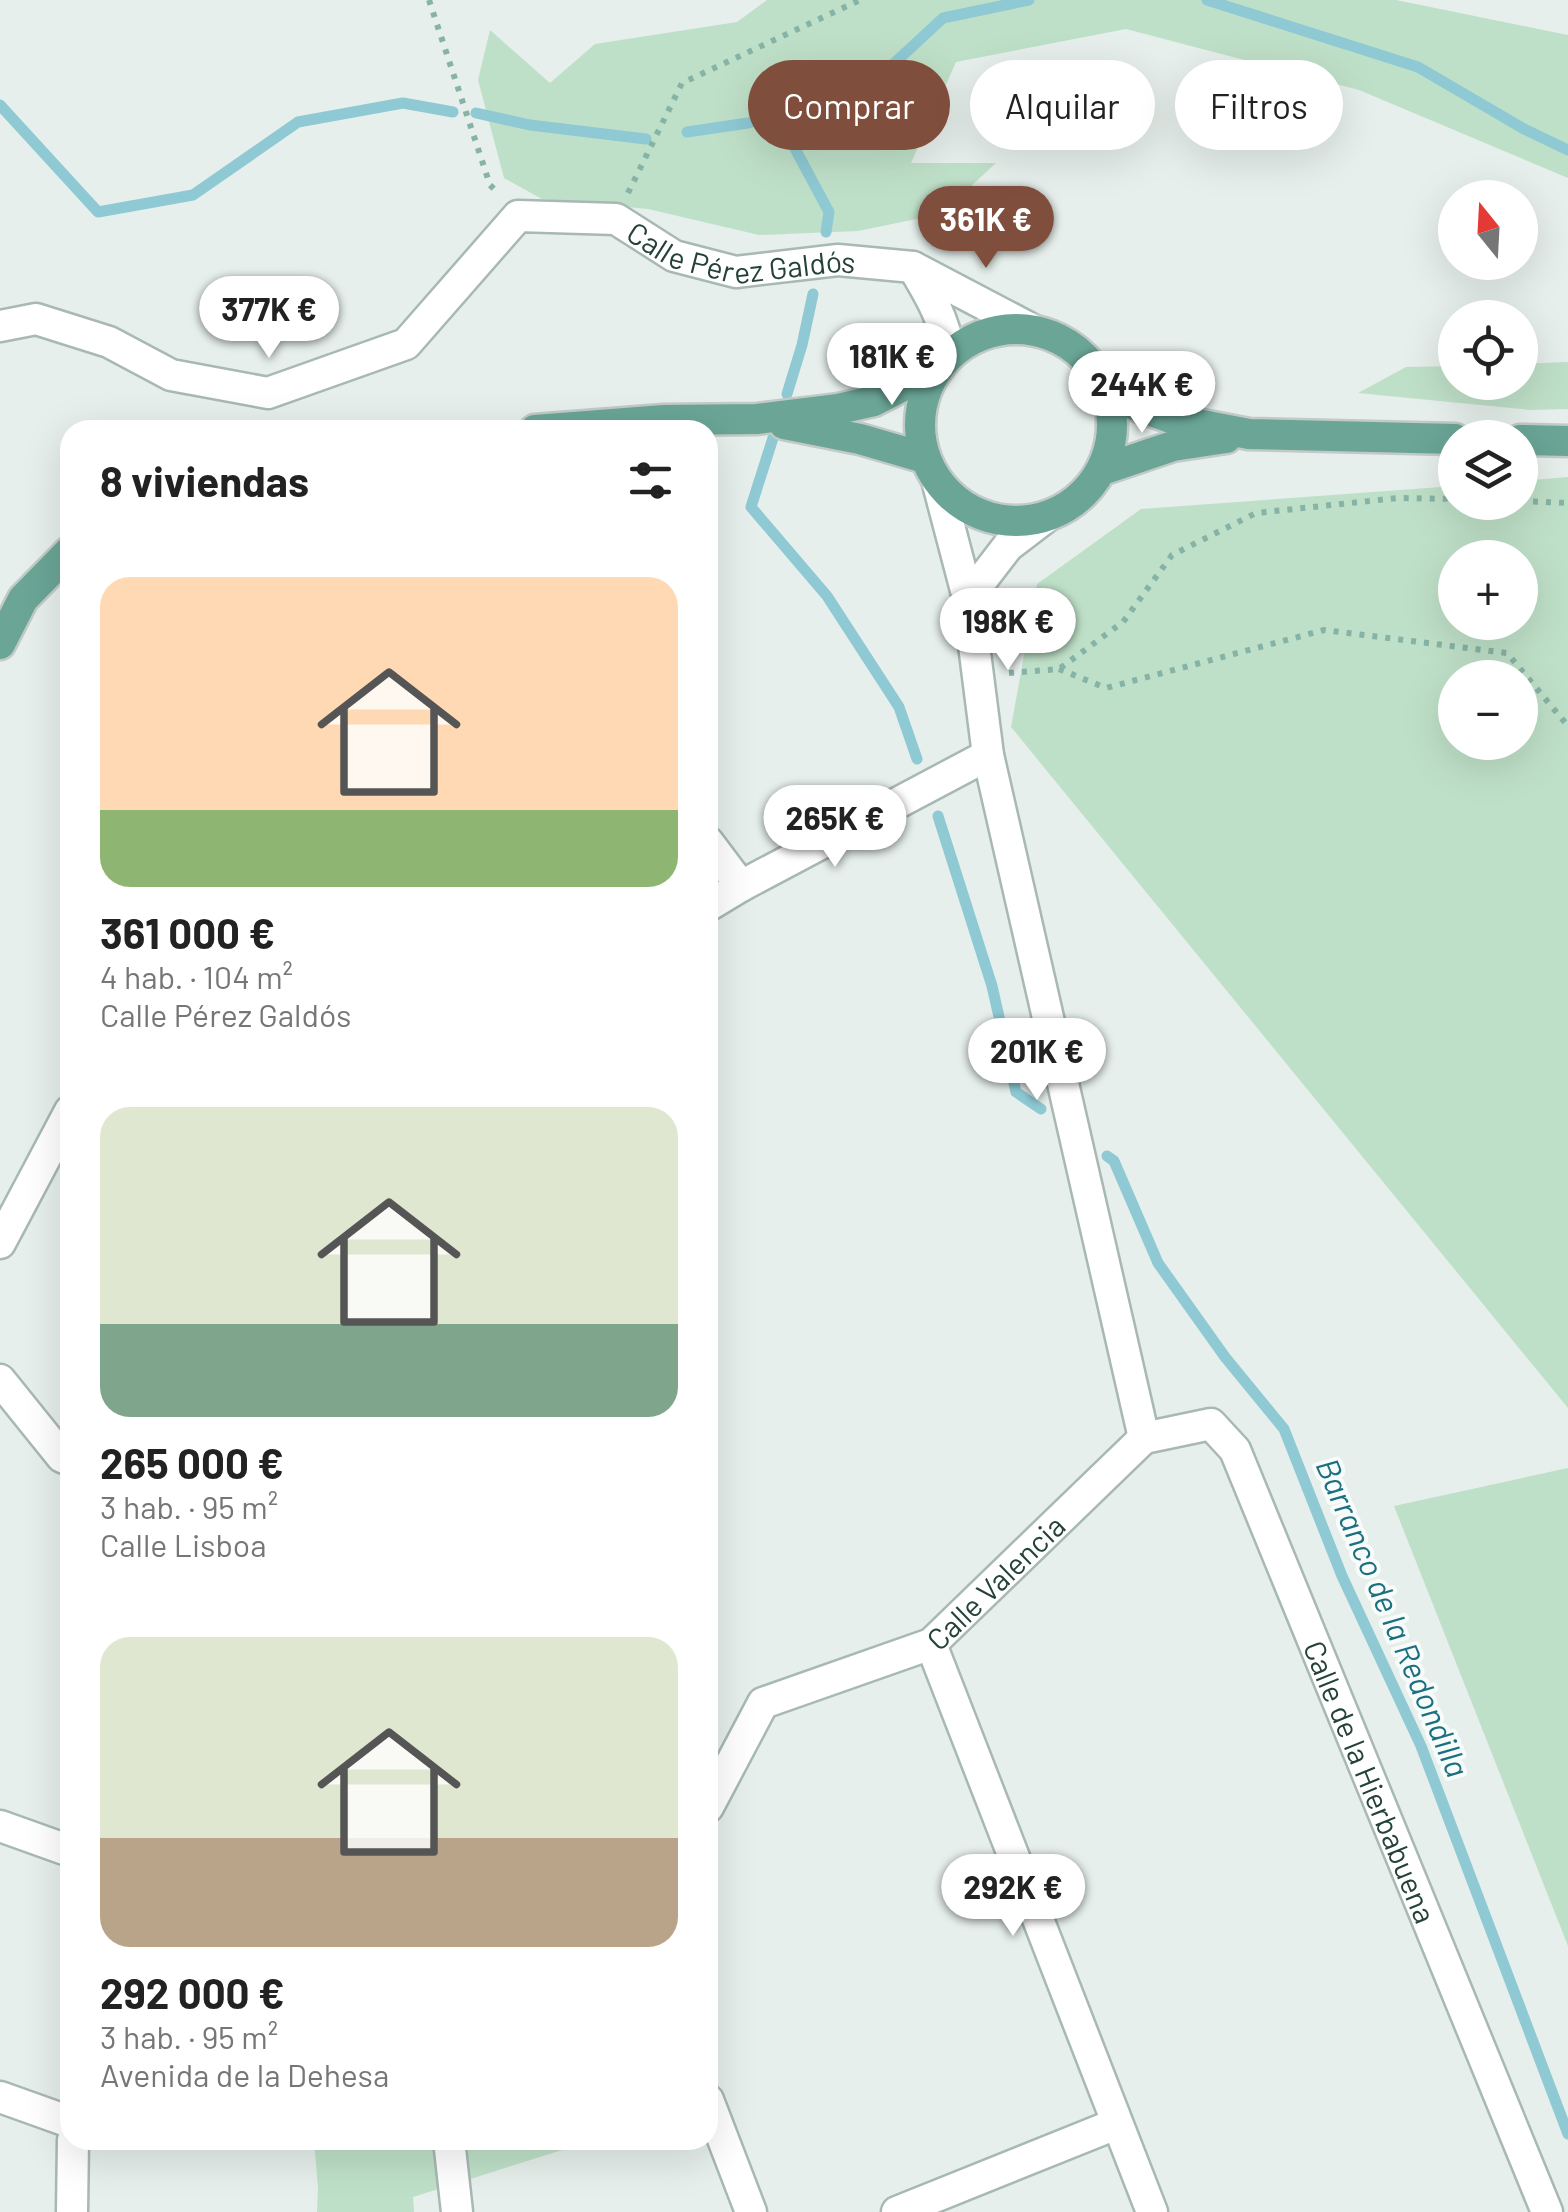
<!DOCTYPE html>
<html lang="es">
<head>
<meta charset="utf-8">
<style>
	:root { --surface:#fff; --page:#f6f6f6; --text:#222; --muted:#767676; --accent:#804e3d }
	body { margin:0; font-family:Barlow,sans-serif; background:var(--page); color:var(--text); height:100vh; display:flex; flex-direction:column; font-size:38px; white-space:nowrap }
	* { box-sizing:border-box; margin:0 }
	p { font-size:32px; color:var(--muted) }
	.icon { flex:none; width:55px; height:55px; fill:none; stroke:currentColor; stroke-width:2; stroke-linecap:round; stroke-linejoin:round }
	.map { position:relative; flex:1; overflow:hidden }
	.panel { position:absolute; left:60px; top:420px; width:658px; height:1730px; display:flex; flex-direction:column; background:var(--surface); border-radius:30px; box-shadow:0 10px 40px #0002 }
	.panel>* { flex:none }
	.hud { position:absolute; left:748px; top:60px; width:670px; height:90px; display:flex; gap:20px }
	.needle { width:65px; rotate:342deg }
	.fabs { position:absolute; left:1438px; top:180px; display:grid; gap:20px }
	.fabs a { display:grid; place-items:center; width:100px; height:100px; border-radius:50%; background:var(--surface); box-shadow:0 10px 40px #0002; font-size:50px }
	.price { position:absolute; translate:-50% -85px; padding:0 22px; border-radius:35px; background:#fff; color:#222; font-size:32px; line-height:65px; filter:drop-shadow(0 2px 5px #0008) }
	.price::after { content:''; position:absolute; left:50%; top:60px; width:30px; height:22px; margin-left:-15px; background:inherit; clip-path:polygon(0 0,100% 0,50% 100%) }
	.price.active { background:var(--accent); color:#fff }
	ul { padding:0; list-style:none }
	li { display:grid; align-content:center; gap:20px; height:530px; padding:0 40px }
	li span { display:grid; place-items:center; height:310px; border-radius:30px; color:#555 }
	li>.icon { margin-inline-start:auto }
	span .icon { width:180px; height:180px; fill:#fffc; stroke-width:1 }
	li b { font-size:42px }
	h2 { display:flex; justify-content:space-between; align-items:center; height:120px; padding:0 40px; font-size:42px }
	.pill { padding:0 35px; border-radius:45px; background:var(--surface); box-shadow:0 10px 40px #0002; font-size:35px; line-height:90px }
	.pill.active { background:var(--accent); color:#fff }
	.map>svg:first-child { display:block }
</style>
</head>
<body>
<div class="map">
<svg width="1568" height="2212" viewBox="0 0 1568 2212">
	<rect width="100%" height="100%" fill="#e6efeb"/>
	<!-- green -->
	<g fill="#bfe0c8" fill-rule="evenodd">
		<polygon points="767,0 1396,0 1568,35 1568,178 1359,90 1126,29 956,62 911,163 996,163 941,214 858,231 759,235 648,209 542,199 504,178 478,80 490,30 550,83 595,44 737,22"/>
		<polygon points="1568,362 1568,409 1530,410 1358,393 1406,367 1455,366 1455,382 1520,382 1520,364"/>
		<path d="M1568,477V1408L1011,727L1037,584L1141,509L1455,486V502H1520V481ZM1455,558H1520V622H1455ZM1455,678H1520V742H1455Z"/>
		<polygon points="1568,1468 1568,1946 1394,1506"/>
		<polygon points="314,2140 594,2140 413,2197 414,2212 317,2212 318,2188"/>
	</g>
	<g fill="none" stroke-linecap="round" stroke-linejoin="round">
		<!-- stream -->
		<g stroke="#8ec9d4" stroke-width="11">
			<polyline points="1207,0 1418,67 1524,129 1568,150"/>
			<polyline points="0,105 98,212 193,195 298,122 403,103 453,112"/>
			<polyline points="476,113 530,125 646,139"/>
			<polyline points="777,115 829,212 826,232"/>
			<polyline points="687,132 748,123 861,94 943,18 1029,0"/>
			<polyline points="787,394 802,345 813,294"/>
			<polyline points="773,438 751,507 827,596 899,707 917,759"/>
			<polyline points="938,816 992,986 1016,1092 1041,1109"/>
			<polyline points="1107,1156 1114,1161 1158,1263 1225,1357 1284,1429 1342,1576 1421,1746 1568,2134"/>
		</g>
		<defs>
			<g id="minor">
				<path d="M913,267C931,297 944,319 950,354"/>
				<path id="s1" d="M0,326L36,319L109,342L171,375L268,393L406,344L518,216L616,219L674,256L736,272L838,260L913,267L1031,329"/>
				<polyline points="937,480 968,598 988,755 1144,1438"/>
				<polyline points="968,598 1008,546 1046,517"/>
				<polyline points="708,842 741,886 988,755"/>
				<polyline points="708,906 741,886"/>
				<polyline points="0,1243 70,1111"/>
				<polyline points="0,1380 62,1457 70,1460"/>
				<path id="s2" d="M1144,1438L1211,1424L1235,1450L1547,2212"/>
				<polyline points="931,1644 1152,2212"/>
				<path id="s3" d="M708,1807L763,1703L931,1644L1144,1438"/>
				<polyline points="0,1826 70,1851"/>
				<polyline points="0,2097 70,2122"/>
				<polyline points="708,2100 751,2212"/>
				<polyline points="449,2140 457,2212"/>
				<polyline points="72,2212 73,2140"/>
				<polyline points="897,2212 1116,2124"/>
			</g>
			<g id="major">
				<circle cx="1016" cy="425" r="96"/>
				<polyline points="1109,396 1176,420 1249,434 1455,439"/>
				<polyline points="784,424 860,439 925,458"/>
				<polyline points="535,430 664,420 757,419 838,409 874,401 938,368"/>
				<polyline points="1520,440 1568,441"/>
				<polyline points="1102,470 1173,446 1226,438"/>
				<polyline points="0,644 23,599 70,551"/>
			</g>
		</defs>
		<!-- minor casing -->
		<use href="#minor" stroke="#a8b8b2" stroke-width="35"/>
		<!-- major casing -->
		<use href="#major" stroke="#c2cac8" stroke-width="35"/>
		<!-- path -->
		<g stroke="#86b3a5" stroke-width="6" stroke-dasharray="5 8" stroke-linecap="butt">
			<polyline points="429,0 490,185 498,193"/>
			<polyline points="628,193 682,83 860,0"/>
			<polyline points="1520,501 1568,503"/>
			<polyline points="1059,669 1106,688 1324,630 1507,653 1568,726"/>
			<polyline points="1009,673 1059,669 1123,622 1172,555 1256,513 1398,498 1455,499"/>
		</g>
		<!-- minor -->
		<use href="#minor" stroke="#fff" stroke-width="30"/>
		<!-- major -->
		<use href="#major" stroke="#6aa596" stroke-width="30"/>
	</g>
	<g text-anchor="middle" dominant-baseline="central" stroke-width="8" stroke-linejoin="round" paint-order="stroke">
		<!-- street labels -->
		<g font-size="30" fill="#24423a" stroke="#f7fbf9">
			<text stroke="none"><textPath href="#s1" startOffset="832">Calle Pérez Galdós</textPath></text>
			<text stroke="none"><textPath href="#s3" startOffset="385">Calle Valencia</textPath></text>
			<text stroke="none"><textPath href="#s2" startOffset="462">Calle de la Hierbabuena</textPath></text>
		</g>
		<!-- water labels -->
		<g font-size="32" font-style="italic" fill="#1c6f80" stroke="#f7fbf9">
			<text transform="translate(1394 1617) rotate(67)">Barranco de la Redondilla</text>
		</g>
	</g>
</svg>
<div class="fabs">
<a><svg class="needle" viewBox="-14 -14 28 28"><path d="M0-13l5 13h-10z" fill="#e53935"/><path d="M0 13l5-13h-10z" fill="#767676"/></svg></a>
<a><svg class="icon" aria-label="locate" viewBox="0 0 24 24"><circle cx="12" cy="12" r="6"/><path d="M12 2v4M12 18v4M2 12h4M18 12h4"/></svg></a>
<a><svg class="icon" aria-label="layers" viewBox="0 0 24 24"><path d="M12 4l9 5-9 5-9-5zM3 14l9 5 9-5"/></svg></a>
<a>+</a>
<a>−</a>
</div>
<b class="price active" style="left:986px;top:271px">361K €</b>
<b class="price" style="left:269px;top:361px">377K €</b>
<b class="price" style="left:892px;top:408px">181K €</b>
<b class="price" style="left:1142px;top:436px">244K €</b>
<b class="price" style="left:1008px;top:673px">198K €</b>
<b class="price" style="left:835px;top:870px">265K €</b>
<b class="price" style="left:1037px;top:1103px">201K €</b>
<b class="price" style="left:1013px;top:1939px">292K €</b>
<div class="hud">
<a class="pill active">Comprar</a>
<a class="pill">Alquilar</a>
<a class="pill">Filtros</a>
</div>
<section class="panel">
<h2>8 viviendas<svg class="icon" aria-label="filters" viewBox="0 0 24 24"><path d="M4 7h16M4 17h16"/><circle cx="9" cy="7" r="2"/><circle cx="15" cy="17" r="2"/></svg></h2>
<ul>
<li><span style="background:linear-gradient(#ffd9b3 75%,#8fb573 0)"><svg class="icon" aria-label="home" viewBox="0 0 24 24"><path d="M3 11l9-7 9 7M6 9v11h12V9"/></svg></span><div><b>361 000 €</b><p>4 hab. · 104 m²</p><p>Calle Pérez Galdós</p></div></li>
<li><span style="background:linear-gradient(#dfe7d0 70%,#7fa58c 0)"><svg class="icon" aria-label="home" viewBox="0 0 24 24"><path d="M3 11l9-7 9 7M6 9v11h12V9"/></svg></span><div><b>265 000 €</b><p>3 hab. · 95 m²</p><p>Calle Lisboa</p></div></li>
<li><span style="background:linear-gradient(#dfe7d0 65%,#b9a48a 0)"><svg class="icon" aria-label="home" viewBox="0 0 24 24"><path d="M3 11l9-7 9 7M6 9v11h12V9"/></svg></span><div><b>292 000 €</b><p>3 hab. · 95 m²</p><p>Avenida de la Dehesa</p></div></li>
</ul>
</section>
</div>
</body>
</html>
